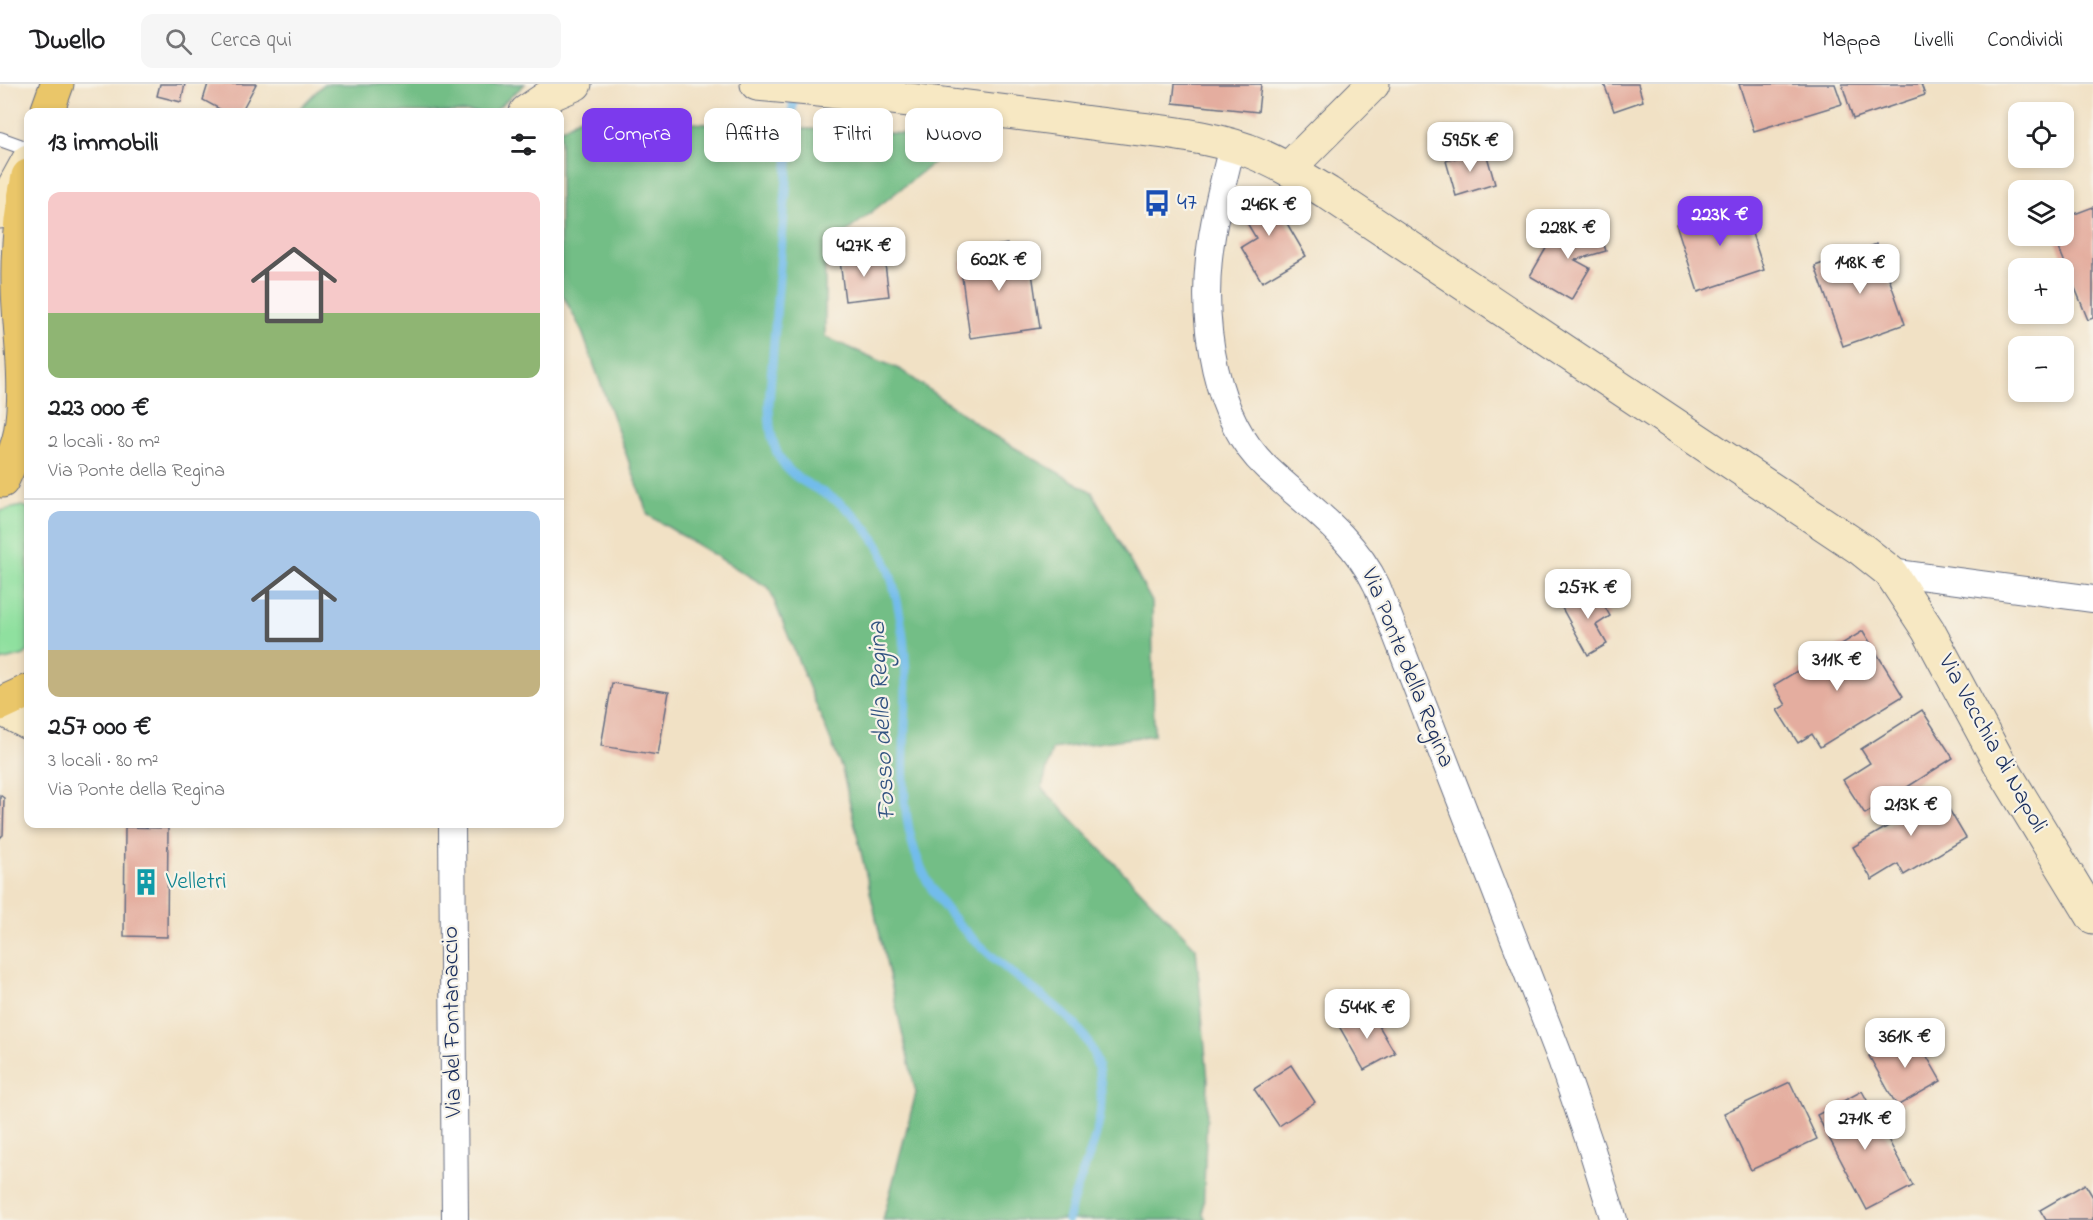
<!DOCTYPE html>
<html lang="it">
<head>
<meta charset="utf-8">
<style>
	:root { --surface:#fff; --page:#f6f6f6; --text:#202124; --muted:#757577; --line:#e0e0e0; --accent:#7c3aed }
	body { margin:0; font-family:"Indie Flower",sans-serif; background:var(--page); color:var(--text); height:100vh; display:flex; flex-direction:column; font-size:22px; white-space:nowrap }
	* { box-sizing:border-box; margin:0 }
	p { font-size:20px; color:var(--muted) }
	.icon { flex:none; width:33px; height:33px; fill:none; stroke:currentColor; stroke-width:2; stroke-linecap:round; stroke-linejoin:round }
	.map { position:relative; flex:1; overflow:hidden }
	.side { position:absolute; left:24px; top:24px; width:540px; height:720px; display:flex; flex-direction:column; background:var(--surface); border-radius:12px; box-shadow:0 3px 9px #0003 }
	.side>* { flex:none }
	.hud { position:absolute; left:582px; top:24px; width:570px; height:54px; display:flex; gap:12px }
	.controls { position:absolute; left:2008px; top:18px; display:grid; gap:12px }
	.controls a { display:grid; place-items:center; width:66px; height:66px; border-radius:12px; background:var(--surface); box-shadow:0 3px 9px #0003; font-size:30px }
	.price { position:absolute; translate:-50% -51px; padding:0 14px; border-radius:12px; background:#fff; color:#222; font-size:20px; line-height:39px; filter:drop-shadow(0 2px 3px #0008) }
	.price::after { content:''; position:absolute; left:50%; top:36px; width:18px; height:14px; margin-left:-9px; background:inherit; clip-path:polygon(0 0,100% 0,50% 100%) }
	.price.current { background:var(--accent); color:#fff }
	ul { padding:0; list-style:none }
	li { display:grid; align-content:center; gap:12px; height:318px; padding:0 24px }
	li+li { border-top:2px solid var(--line) }
	li span { display:grid; place-items:center; height:186px; border-radius:12px; color:#555 }
	li>.icon { margin-inline-start:auto }
	span .icon { width:108px; height:108px; fill:#fffc; stroke-width:1 }
	li b { font-size:26px }
	h2 { display:flex; justify-content:space-between; align-items:center; height:72px; padding:0 24px; font-size:26px }
	.pill { padding:0 21px; border-radius:12px; background:var(--surface); box-shadow:0 3px 9px #0003; font-size:21px; line-height:54px }
	.pill.current { background:var(--accent); color:#fff }
	header { display:flex; align-items:center; gap:36px; box-sizing:border-box; height:84px; padding:0 30px; background:var(--surface); border-bottom:2px solid var(--line) }
	header strong { font-size:28px }
	nav { display:flex; gap:33px; margin-inline-start:auto; font-size:21px }
	.search { width:420px; height:54px; background:var(--page); display:flex; align-items:center; gap:15px; box-sizing:border-box; padding:0 21px; border-radius:12px; color:var(--muted); font-size:22px }
	.map>svg:first-child { display:block }
</style>
</head>
<body>
<header>
<strong>Dwello</strong>
<div class="search"><svg class="icon" aria-label="search" viewBox="0 0 24 24"><circle cx="10" cy="10" r="6"/><path d="M15 15l6 6"/></svg>Cerca qui</div>
<nav><a>Mappa</a><a>Livelli</a><a>Condividi</a></nav>
</header>
<div class="map">
<svg width="2093" height="1136" viewBox="0 0 2093 1136">
	<rect width="100%" height="100%" fill="#f7f3e8"/>
	<filter id="ink" filterUnits="userSpaceOnUse"><feTurbulence type="fractalNoise" baseFrequency=".0167" numOctaves="2"/><feDisplacementMap in="SourceGraphic" scale="12" xChannelSelector="R" yChannelSelector="G"/><feConvolveMatrix kernelMatrix="1 2 1 2 8 2 1 2 1" color-interpolation-filters="sRGB"/></filter>
	<filter id="wash" filterUnits="userSpaceOnUse"><feTurbulence type="fractalNoise" baseFrequency=".008" numOctaves="4" result="noise"/><feDisplacementMap in="SourceGraphic" scale="24" xChannelSelector="R" yChannelSelector="G"/><feGaussianBlur stdDeviation="1.35" result="paint"/><feColorMatrix in="noise" values="0 0 0 0 0 0 0 0 0 0 0 0 0 0 0 0 0 1.4 0 .05"/><feComposite in="paint" operator="in"/></filter>
	<g filter="url(#wash)">
		<rect width="100%" height="100%" fill="#f1e1c5"/>
		<!-- green -->
		<polygon fill="#8fe09f" stroke="#55887e" stroke-width="1.5" points="22,422 28,424 28,567 24,571 0,577 0,427"/>
		<!-- forest -->
		<g fill="#73be86" stroke="#477672" stroke-width="1.5">
			<polygon points="324,0 525,0 493,28 296,28"/>
			<polygon points="599,22 671,38 966,53 825,165 825,253 901,286 991,350 1092,408 1152,518 1154,651 1052,665 1042,704 1196,864 1208,997 1203,1131 1206,1136 883,1136 916,1009 842,685 769,504 648,431 581,245 560,206 560,46"/>
		</g>
		<g fill="none" stroke-linecap="round" stroke-linejoin="round">
			<!-- stream -->
			<path stroke="#72bceb" stroke-width="9" d="M794,7L769,319C769,341 771,365 786,383C797,396 814,403 829,412C851,425 872,447 883,471C899,508 906,561 906,601C906,654 898,706 912,758C927,814 964,849 1007,885C1055,925 1104,944 1101,1018C1100,1060 1076,1095 1068,1136"/>
		</g>
		<g id="blocks">
			<!-- building -->
			<g fill="#e4ad9f">
				<polygon points="160,0 185,0 181,18 157,12"/>
				<polygon points="208,0 256,0 241,28 225,28 203,16"/>
				<polygon points="1175,0 1261,0 1258,28 1173,19"/>
				<polygon points="1604,0 1638,0 1643,17 1614,27"/>
				<polygon points="1739,0 1835,0 1842,20 1754,47"/>
				<polygon points="1842,0 1921,0 1925,11 1853,35"/>
				<polygon points="1485,65 1495,100 1456,112 1446,77"/>
				<polygon points="1267,105 1306,172 1262,198 1241,163 1256,154 1237,122"/>
				<polygon points="1742,119 1764,186 1698,208 1676,140"/>
				<polygon points="2093,123 2093,234 2088,236 2054,152 2064,152 2064,134"/>
				<polygon points="1598,141 1606,167 1575,176 1590,184 1571,216 1530,192 1552,154"/>
				<polygon points="1007,160 1009,171 1029,168 1040,244 970,254 960,178 977,176 975,165"/>
				<polygon points="1877,160 1905,240 1843,262 1815,182"/>
				<polygon points="884,172 889,212 845,217 840,177"/>
				<polygon points="1595,505 1610,532 1596,541 1607,560 1588,571 1562,524"/>
				<polygon points="1863,547 1903,612 1820,663 1812,650 1798,659 1777,626 1786,621 1774,601"/>
				<polygon points="612,599 669,608 658,671 601,662"/>
				<polygon points="1922,626 1953,674 1865,730 1843,696 1870,679 1861,665"/>
				<polygon points="1937,705 1966,754 1904,791 1898,780 1872,796 1853,763 1895,738 1891,732"/>
				<polygon points="0,711 4,714 3,751 0,754"/>
				<polygon points="125,743 168,744 167,853 124,852"/>
				<polygon points="1369,925 1395,969 1364,986 1339,942"/>
				<polygon points="1913,948 1941,997 1897,1022 1869,972"/>
				<polygon points="1291,981 1315,1018 1279,1042 1254,1005"/>
				<polygon points="1790,998 1817,1055 1751,1086 1724,1029"/>
				<polygon points="1862,1007 1913,1102 1867,1126 1817,1031"/>
				<polygon points="2085,1100 2093,1113 2093,1136 2046,1136 2040,1126"/>
			</g>
		</g>
	</g>
	<g filter="url(#ink)">
		<use href="#blocks" fill-opacity="0" stroke="#666d82" stroke-width="1.5"/>
		<g fill="none" stroke-linecap="round" stroke-linejoin="round">
			<defs>
				<polyline id="lane" points="0,55 28,65"/>
				<g id="street">
					<path d="M1232,62C1223,99 1213,136 1209,174C1202,242 1214,333 1266,383C1306,421 1352,450 1377,502L1561,976L1592,1066L1614,1136"/>
					<polyline points="1890,488 2093,515"/>
					<polyline points="452,740 455,1136"/>
				</g>
				<g id="secondary">
					<path d="M757,0C868,10 980,24 1091,39C1143,46 1198,49 1247,66C1276,77 1302,93 1328,109L1861,465L1890,488L1928,546L2000,680L2093,833"/>
					<polyline points="526,28 554,9 575,0"/>
					<polyline points="1288,85 1373,0"/>
					<polyline points="0,128 28,77"/>
					<polyline points="0,620 11,630 28,639"/>
				</g>
				<g id="primary">
					<polyline points="47,28 57,0"/>
					<path d="M2,397C9,382 17,366 20,350C29,301 19,250 18,202C17,165 21,128 28,92"/>
					<polyline points="0,620 28,607"/>
				</g>
			</defs>
			<!-- lane casing -->
			<use href="#lane" stroke="#666d82" stroke-width="16"/>
			<!-- street casing -->
			<use href="#street" stroke="#666d82" stroke-width="28"/>
			<!-- secondary casing -->
			<use href="#secondary" stroke="#666d82" stroke-width="35"/>
			<!-- primary casing -->
			<use href="#primary" stroke="#666d82" stroke-width="35"/>
			<!-- lane -->
			<use href="#lane" stroke="#fff" stroke-width="14"/>
			<!-- street -->
			<use href="#street" stroke="#fff" stroke-width="26"/>
			<!-- secondary -->
			<use href="#secondary" stroke="#f7e8c3" stroke-width="33"/>
			<!-- primary -->
			<use href="#primary" stroke="#eac669" stroke-width="33"/>
		</g>
	</g>
	<!-- icons -->
	<defs>
		<symbol id="bus-bare" viewBox="-9 -9 18 18"><path d="M-5-6H5V4H4V6H2V4H-2V6H-4V4H-5ZM-3.5-4V0h7V-4ZM-3.5 1.2v1.5H-2V1.2ZM2 1.2v1.5H3.5V1.2Z" fill="#1a4fb4" stroke="#f7f3e8" stroke-width="2.5" paint-order="stroke"/></symbol>
		<symbol id="building-bare" viewBox="-9 -9 18 18"><path d="M-4-6H4V6H1V3H-1V6H-4ZM-2.5-4.3h1.7v1.8h-1.7ZM.8-4.3h1.7v1.8H.8ZM-2.5-1h1.7V.8h-1.7ZM.8-1h1.7V.8H.8Z" fill="#0f9aa8" stroke="#f7f3e8" stroke-width="2.5" paint-order="stroke"/></symbol>
	</defs>
	<g fill-rule="evenodd">
		<use href="#bus-bare" x="1138" y="100" width="38" height="38"/>
		<use href="#building-bare" x="127" y="779" width="38" height="38"/>
	</g>
	<g text-anchor="middle" dominant-baseline="central" stroke-width="4.5" stroke-linejoin="round" paint-order="stroke">
		<!-- transit labels -->
		<g font-size="24" fill="#164399" stroke="#f7f3e8" text-anchor="start">
			<text x="1177" y="119">47</text>
		</g>
		<!-- street labels -->
		<g font-size="24" fill="#1b2f5e" stroke="#f7f3e8">
			<text transform="translate(1407 584) rotate(68)">Via Ponte della Regina</text>
			<text transform="translate(1992 660) rotate(61)">Via Vecchia di Napoli</text>
			<text transform="translate(453 938) rotate(-91)">Via del Fontanaccio</text>
		</g>
		<!-- culture labels -->
		<g font-size="24" fill="#0d838f" stroke="#f7f3e8" text-anchor="start">
			<text x="166" y="798">Velletri</text>
		</g>
		<!-- water labels -->
		<g font-size="26" font-style="italic" fill="#315281" stroke="#f7f3e8">
			<text transform="translate(883 637) rotate(-93)">Fosso della Regina</text>
		</g>
	</g>
</svg>
<div class="controls">
<a><svg class="icon" aria-label="locate" viewBox="0 0 24 24"><circle cx="12" cy="12" r="6"/><path d="M12 2v4M12 18v4M2 12h4M18 12h4"/></svg></a>
<a><svg class="icon" aria-label="layers" viewBox="0 0 24 24"><path d="M12 4l9 5-9 5-9-5zM3 14l9 5 9-5"/></svg></a>
<a>+</a>
<a>−</a>
</div>
<b class="price" style="left:1470px;top:89px">595K €</b>
<b class="price" style="left:1269px;top:153px">246K €</b>
<b class="price current" style="left:1720px;top:163px">223K €</b>
<b class="price" style="left:1568px;top:176px">228K €</b>
<b class="price" style="left:864px;top:194px">427K €</b>
<b class="price" style="left:999px;top:208px">602K €</b>
<b class="price" style="left:1860px;top:211px">148K €</b>
<b class="price" style="left:1588px;top:536px">257K €</b>
<b class="price" style="left:1837px;top:608px">311K €</b>
<b class="price" style="left:1911px;top:753px">213K €</b>
<b class="price" style="left:1367px;top:956px">544K €</b>
<b class="price" style="left:1905px;top:985px">361K €</b>
<b class="price" style="left:1865px;top:1067px">271K €</b>
<div class="hud">
<a class="pill current">Compra</a>
<a class="pill">Affitta</a>
<a class="pill">Filtri</a>
<a class="pill">Nuovo</a>
</div>
<section class="side">
<h2>13 immobili<svg class="icon" aria-label="filters" viewBox="0 0 24 24"><path d="M4 7h16M4 17h16"/><circle cx="9" cy="7" r="2"/><circle cx="15" cy="17" r="2"/></svg></h2>
<ul>
<li><span style="background:linear-gradient(#f6c9c9 65%,#8fb573 0)"><svg class="icon" aria-label="home" viewBox="0 0 24 24"><path d="M3 11l9-7 9 7M6 9v11h12V9"/></svg></span><div><b>223 000 €</b><p>2 locali · 80 m²</p><p>Via Ponte della Regina</p></div></li>
<li><span style="background:linear-gradient(#a9c7e8 75%,#c2b280 0)"><svg class="icon" aria-label="home" viewBox="0 0 24 24"><path d="M3 11l9-7 9 7M6 9v11h12V9"/></svg></span><div><b>257 000 €</b><p>3 locali · 80 m²</p><p>Via Ponte della Regina</p></div></li>
</ul>
</section>
</div>
</body>
</html>
